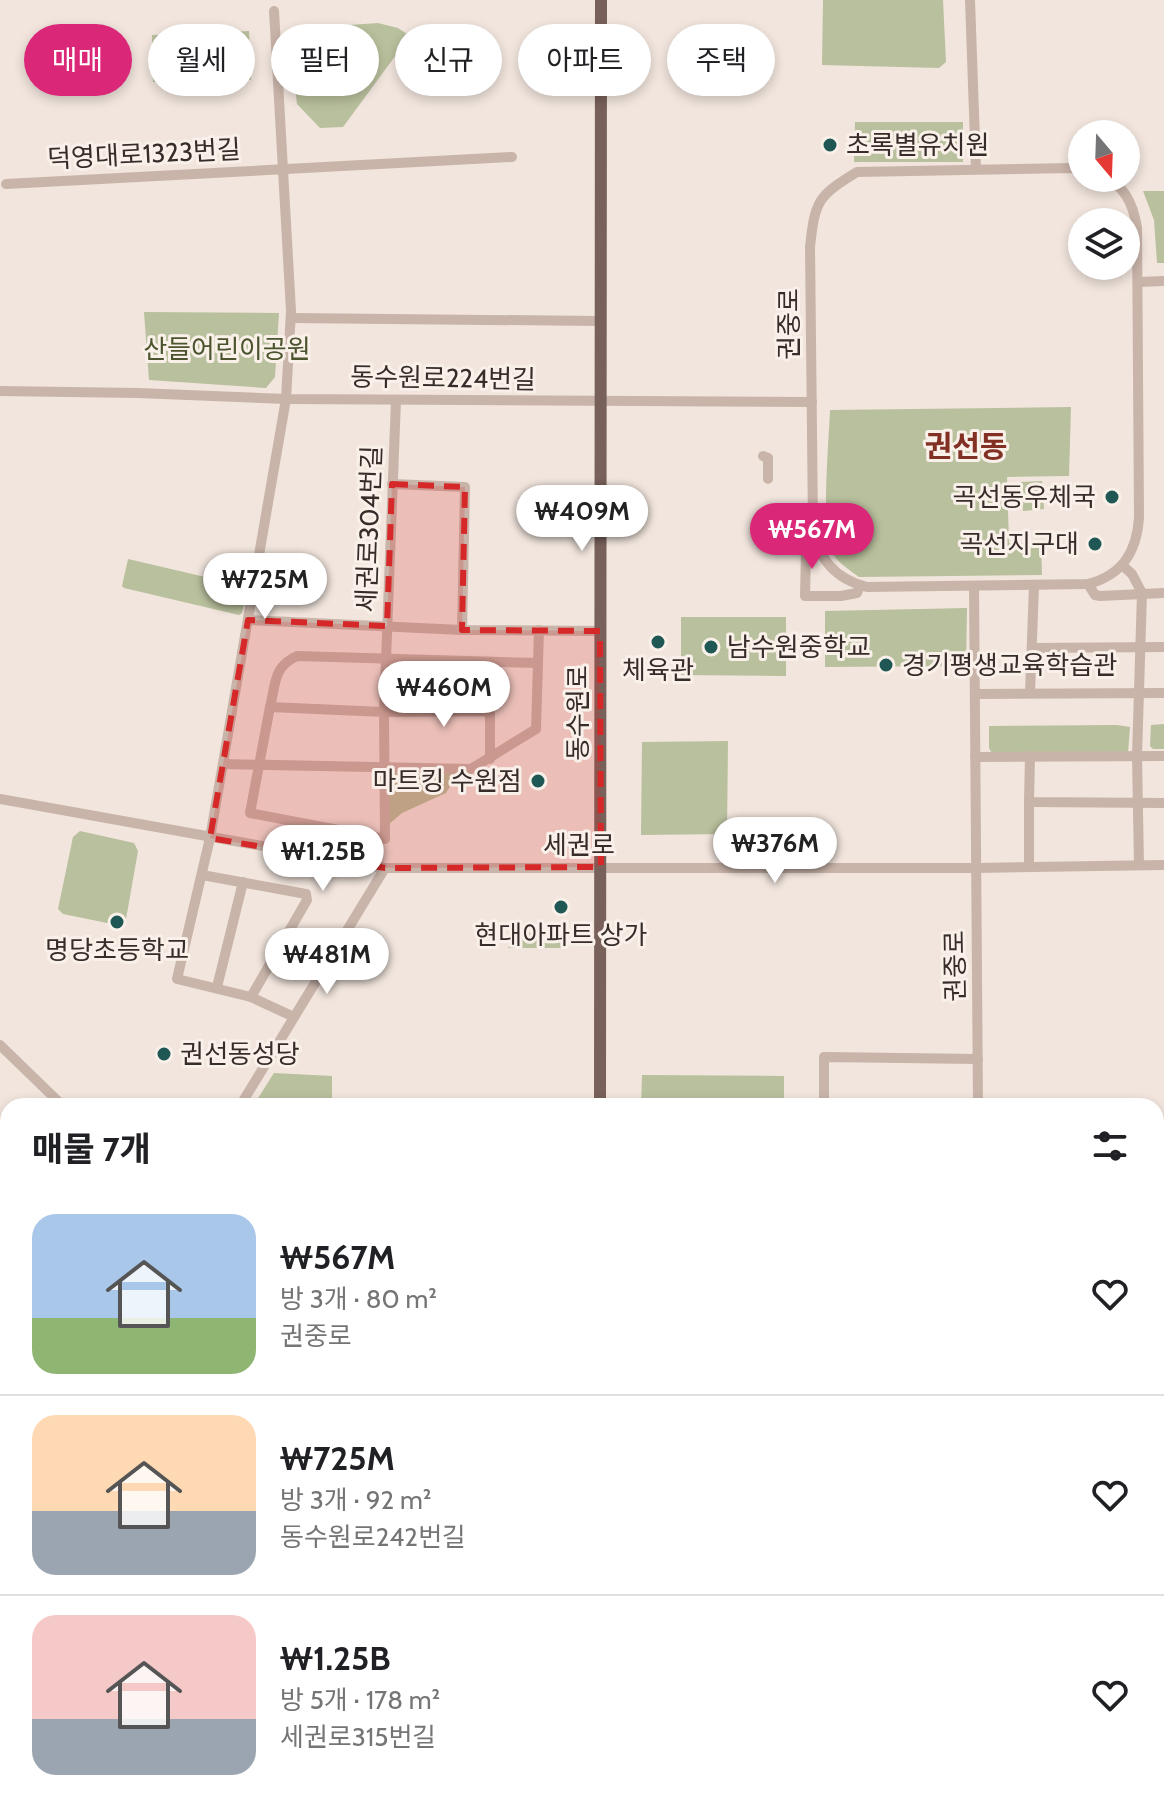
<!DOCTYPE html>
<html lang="ko">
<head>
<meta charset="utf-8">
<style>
	:root { --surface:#fff; --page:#f6f6f6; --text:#202124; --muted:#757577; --line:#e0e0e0; --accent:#db2777 }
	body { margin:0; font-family:Cabin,"Noto Sans KR",sans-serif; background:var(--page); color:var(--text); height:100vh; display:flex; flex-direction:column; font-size:30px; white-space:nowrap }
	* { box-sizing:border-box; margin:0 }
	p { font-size:26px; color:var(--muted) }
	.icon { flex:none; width:44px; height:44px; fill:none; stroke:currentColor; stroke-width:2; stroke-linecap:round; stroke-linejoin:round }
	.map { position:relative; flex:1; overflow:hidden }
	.side { position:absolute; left:0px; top:1098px; width:1164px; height:714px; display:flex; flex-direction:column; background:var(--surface); border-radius:24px 24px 0 0; box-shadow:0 4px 12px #0003 }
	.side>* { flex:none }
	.guide { position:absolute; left:24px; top:24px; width:1116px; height:72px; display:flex; gap:16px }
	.needle { width:52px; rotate:161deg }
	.controls { position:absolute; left:1068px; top:120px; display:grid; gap:16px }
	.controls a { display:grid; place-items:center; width:72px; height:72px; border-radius:50%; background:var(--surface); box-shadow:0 4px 12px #0003; font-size:40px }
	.price { position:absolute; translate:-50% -68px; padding:0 18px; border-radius:28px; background:#fff; color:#222; font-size:26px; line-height:52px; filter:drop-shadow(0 2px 4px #0008) }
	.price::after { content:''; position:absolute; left:50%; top:48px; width:24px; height:18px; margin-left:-12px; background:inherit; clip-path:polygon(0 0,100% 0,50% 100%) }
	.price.selected { background:var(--accent); color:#fff }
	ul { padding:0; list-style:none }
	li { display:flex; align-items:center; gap:24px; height:200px; padding:0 32px }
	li+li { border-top:2px solid var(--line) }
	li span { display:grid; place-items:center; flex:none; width:224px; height:160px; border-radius:24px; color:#555 }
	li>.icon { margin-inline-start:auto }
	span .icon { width:96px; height:96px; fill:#fffc; stroke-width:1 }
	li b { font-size:34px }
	h2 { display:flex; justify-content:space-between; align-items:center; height:96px; padding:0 32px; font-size:34px }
	.chip { padding:0 28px; border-radius:36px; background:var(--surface); box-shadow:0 4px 12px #0003; font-size:28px; line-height:72px }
	.chip.selected { background:var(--accent); color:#fff }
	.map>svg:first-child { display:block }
</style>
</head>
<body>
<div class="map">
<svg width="1164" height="1811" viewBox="0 0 1164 1811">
	<rect width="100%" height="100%" fill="#f1e5dd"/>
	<!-- green -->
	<g fill="#b9c09d">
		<polygon points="823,0 943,0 946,62 939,68 822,65"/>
		<polygon points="378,23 398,28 410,36 343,127 320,128 297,104 293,70 299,54 318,36 336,26"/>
		<polygon points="249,31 251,80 153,82 152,35"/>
		<polygon points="855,122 963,122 963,162 854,162"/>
		<polygon points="1143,191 1164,191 1164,263 1157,263 1154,220"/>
		<polygon points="144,312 279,313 275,377 266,388 149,380"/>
		<path d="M1071,407L1069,476L1007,477L1009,543H1041L1042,575L859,577C849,570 837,562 831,551C821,528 829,440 830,410Z"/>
		<polygon points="1042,481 1044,509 1023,511 1021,482"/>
		<polygon points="128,559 248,587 242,613 239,615 124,588 122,586"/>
		<polygon points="967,608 966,666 825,667 825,611"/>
		<polygon points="681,617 786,617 786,676 681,675"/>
		<polygon points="1164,724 1164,749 1153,749 1150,746 1151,725"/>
		<polygon points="1117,725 1130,727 1128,753 993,755 989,748 989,726"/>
		<polygon points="728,741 727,834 641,835 642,742"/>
		<polygon points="387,768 460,770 446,793 402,813 387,826"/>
		<polygon points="80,831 134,843 138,851 126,919 117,925 63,914 58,909 73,837"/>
		<polygon points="561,932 561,948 508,948 520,933"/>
		<polygon points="274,1073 332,1076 332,1106 253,1106"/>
		<polygon points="642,1075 784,1076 784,1106 641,1106"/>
		<polygon points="0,1521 8,1522 8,1577 0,1576"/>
		<polygon points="321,1804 414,1804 415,1811 322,1811"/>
		<rect x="458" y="1804" width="98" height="7"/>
		<rect x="623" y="1804" width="303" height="7"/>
	</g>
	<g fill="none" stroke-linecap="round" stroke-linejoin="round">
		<!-- minor -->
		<g stroke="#c9b4a9" stroke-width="10">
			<polyline points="970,0 976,169"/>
			<polyline points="274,11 291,311 286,399 210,838 177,979 251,997 294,1017"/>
			<path d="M1082,170L1072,168L857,172C818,196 815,200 810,247L813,525C817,558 835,579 867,587L1088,584C1123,575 1137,551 1139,517L1137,228C1134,208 1126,186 1105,178"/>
			<polyline points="6,184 512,157"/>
			<polyline points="1139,282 1164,281"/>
			<polyline points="291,318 599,321"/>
			<polyline points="0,391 138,393 286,399 812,402"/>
			<polyline points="396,400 384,712 385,839 250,813 270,707 384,712 490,711 490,759"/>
			<polyline points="763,456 768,458 768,479"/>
			<polyline points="392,484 465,487 462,630"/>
			<polyline points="816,544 806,554 805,596 841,596 857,593 860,585"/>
			<polyline points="1122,565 1132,574 1142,593"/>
			<polyline points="1088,584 1095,595 1100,596 1164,593"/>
			<polyline points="974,586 978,1106"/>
			<polyline points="248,620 462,630 600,631"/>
			<polyline points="1032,648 1164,647"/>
			<polyline points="1030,693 1034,586"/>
			<polyline points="975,694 1164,693"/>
			<path d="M270,707C276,683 273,667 297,656L538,663"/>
			<polyline points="1030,756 1029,802 1164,803"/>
			<polyline points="975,757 1164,756"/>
			<polyline points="223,764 471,769 536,729 539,630"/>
			<polyline points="0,799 385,868 976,868 1164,865"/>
			<polyline points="1139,865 1137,756 1142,593"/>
			<polyline points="1029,867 1029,802"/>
			<polyline points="202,875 306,894 307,900 251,997"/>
			<polyline points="217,987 243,882"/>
			<polyline points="0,1045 63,1106"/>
			<polyline points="240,1106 385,868"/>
			<polyline points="824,1106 824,1057 978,1059"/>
			<polyline points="1156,1257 1164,1267"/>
			<polyline points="1156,1341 1164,1341"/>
			<polyline points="1156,1411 1164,1411"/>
			<polyline points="1156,1524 1164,1524"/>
			<polyline points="1156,1633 1164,1633"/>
			<polyline points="0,1679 8,1680"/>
			<polyline points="1156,1722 1164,1722"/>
			<polyline points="1156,1801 1164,1801"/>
			<polyline points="189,1804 191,1811"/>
			<polyline points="228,1804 229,1811"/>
			<polyline points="267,1804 268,1811"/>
			<polyline points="309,1804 309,1811"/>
			<polyline points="933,1804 933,1811"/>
			<polyline points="1125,1804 1126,1811"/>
			<polyline points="81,1811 82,1804"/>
			<polyline points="133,1811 134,1804"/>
		</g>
		<!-- major -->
		<g stroke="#78615a" stroke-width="12">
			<polyline points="600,1106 601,0"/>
			<polyline points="594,1804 595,1811"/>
		</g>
	</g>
	<!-- marked area -->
	<path fill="#d62828" fill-opacity="0.2" stroke="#d62828" stroke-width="6" stroke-dasharray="16 10" stroke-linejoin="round" d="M392,484L465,487L462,630L600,631L601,867L385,868L210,838L248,620L387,626Z"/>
	<!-- markers -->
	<g fill="#1f5754" stroke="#f9f0e9" stroke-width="3">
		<circle cx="830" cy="145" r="8"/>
		<circle cx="1112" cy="497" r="8"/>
		<circle cx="1095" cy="544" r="8"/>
		<circle cx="658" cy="642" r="8"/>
		<circle cx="711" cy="647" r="8"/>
		<circle cx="886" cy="665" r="8"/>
		<circle cx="538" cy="781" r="8"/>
		<circle cx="561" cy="907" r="8"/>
		<circle cx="117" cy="922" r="8"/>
		<circle cx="164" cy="1054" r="8"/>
	</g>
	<g text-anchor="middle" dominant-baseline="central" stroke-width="6" stroke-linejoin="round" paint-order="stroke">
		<!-- poi labels -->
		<g font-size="26" fill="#372c29" stroke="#f9f0e9" text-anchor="start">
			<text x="846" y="145">초록별유치원</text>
			<text x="1096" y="497" text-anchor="end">곡선동우체국</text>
			<text x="1079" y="544" text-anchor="end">곡선지구대</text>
			<text x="727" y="647">남수원중학교</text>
			<text x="902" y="665">경기평생교육학습관</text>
			<text x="658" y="670" text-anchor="middle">체육관</text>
			<text x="522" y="781" text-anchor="end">마트킹 수원점</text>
			<text x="561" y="935" text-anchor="middle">현대아파트 상가</text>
			<text x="117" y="950" text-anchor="middle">명당초등학교</text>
			<text x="180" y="1054">권선동성당</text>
		</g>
		<!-- street labels -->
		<g font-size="26" fill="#372c29" stroke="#f9f0e9">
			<text transform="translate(144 154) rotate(-3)">덕영대로1323번길</text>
			<text transform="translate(789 324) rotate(-90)">권중로</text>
			<text transform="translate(443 378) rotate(1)">동수원로224번길</text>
			<text transform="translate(369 529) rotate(-88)">세권로304번길</text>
			<text transform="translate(578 713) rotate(-90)">동수원로</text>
			<text x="579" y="845">세권로</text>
			<text transform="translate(955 966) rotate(-91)">권중로</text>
		</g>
		<!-- park labels -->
		<g font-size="26" fill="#4b542d" stroke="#f9f0e9">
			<text x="227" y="349">산들어린이공원</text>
		</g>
		<!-- quarter labels -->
		<g font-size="30" font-weight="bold" fill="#833024" stroke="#f9f0e9">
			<text x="966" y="446">권선동</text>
		</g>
	</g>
</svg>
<div class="controls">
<a><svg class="needle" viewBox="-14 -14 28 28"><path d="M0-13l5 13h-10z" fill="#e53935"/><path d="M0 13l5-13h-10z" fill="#757577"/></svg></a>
<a><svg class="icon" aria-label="layers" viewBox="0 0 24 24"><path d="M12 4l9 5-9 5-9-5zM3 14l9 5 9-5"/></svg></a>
</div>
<b class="price" style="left:582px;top:553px">₩409M</b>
<b class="price selected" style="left:812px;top:571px">₩567M</b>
<b class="price" style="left:265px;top:621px">₩725M</b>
<b class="price" style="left:444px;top:729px">₩460M</b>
<b class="price" style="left:775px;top:885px">₩376M</b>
<b class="price" style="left:323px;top:893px">₩1.25B</b>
<b class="price" style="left:327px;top:996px">₩481M</b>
<div class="guide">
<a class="chip selected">매매</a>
<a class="chip">월세</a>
<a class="chip">필터</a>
<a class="chip">신규</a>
<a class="chip">아파트</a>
<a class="chip">주택</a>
</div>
<section class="side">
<h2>매물 7개<svg class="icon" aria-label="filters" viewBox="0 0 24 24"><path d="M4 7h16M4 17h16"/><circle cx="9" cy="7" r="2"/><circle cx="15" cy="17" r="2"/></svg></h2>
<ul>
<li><span style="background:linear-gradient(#a9c7e8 65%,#8fb573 0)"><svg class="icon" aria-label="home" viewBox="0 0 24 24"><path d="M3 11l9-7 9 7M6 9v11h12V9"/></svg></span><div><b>₩567M</b><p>방 3개 · 80 m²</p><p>권중로</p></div><svg class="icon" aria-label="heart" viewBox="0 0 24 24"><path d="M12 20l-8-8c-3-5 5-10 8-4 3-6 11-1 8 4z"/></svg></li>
<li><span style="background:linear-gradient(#ffd9b3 60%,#9aa5b1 0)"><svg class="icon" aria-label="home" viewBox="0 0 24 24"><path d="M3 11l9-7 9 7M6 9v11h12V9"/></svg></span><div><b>₩725M</b><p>방 3개 · 92 m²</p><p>동수원로242번길</p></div><svg class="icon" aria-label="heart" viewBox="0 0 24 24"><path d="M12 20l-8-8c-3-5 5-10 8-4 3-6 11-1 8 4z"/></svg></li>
<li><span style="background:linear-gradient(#f6c9c9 65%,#9aa5b1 0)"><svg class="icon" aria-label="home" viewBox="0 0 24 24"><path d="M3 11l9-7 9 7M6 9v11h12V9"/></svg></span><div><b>₩1.25B</b><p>방 5개 · 178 m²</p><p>세권로315번길</p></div><svg class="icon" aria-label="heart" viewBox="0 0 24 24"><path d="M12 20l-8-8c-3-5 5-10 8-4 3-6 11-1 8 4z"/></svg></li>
</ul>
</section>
</div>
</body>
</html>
